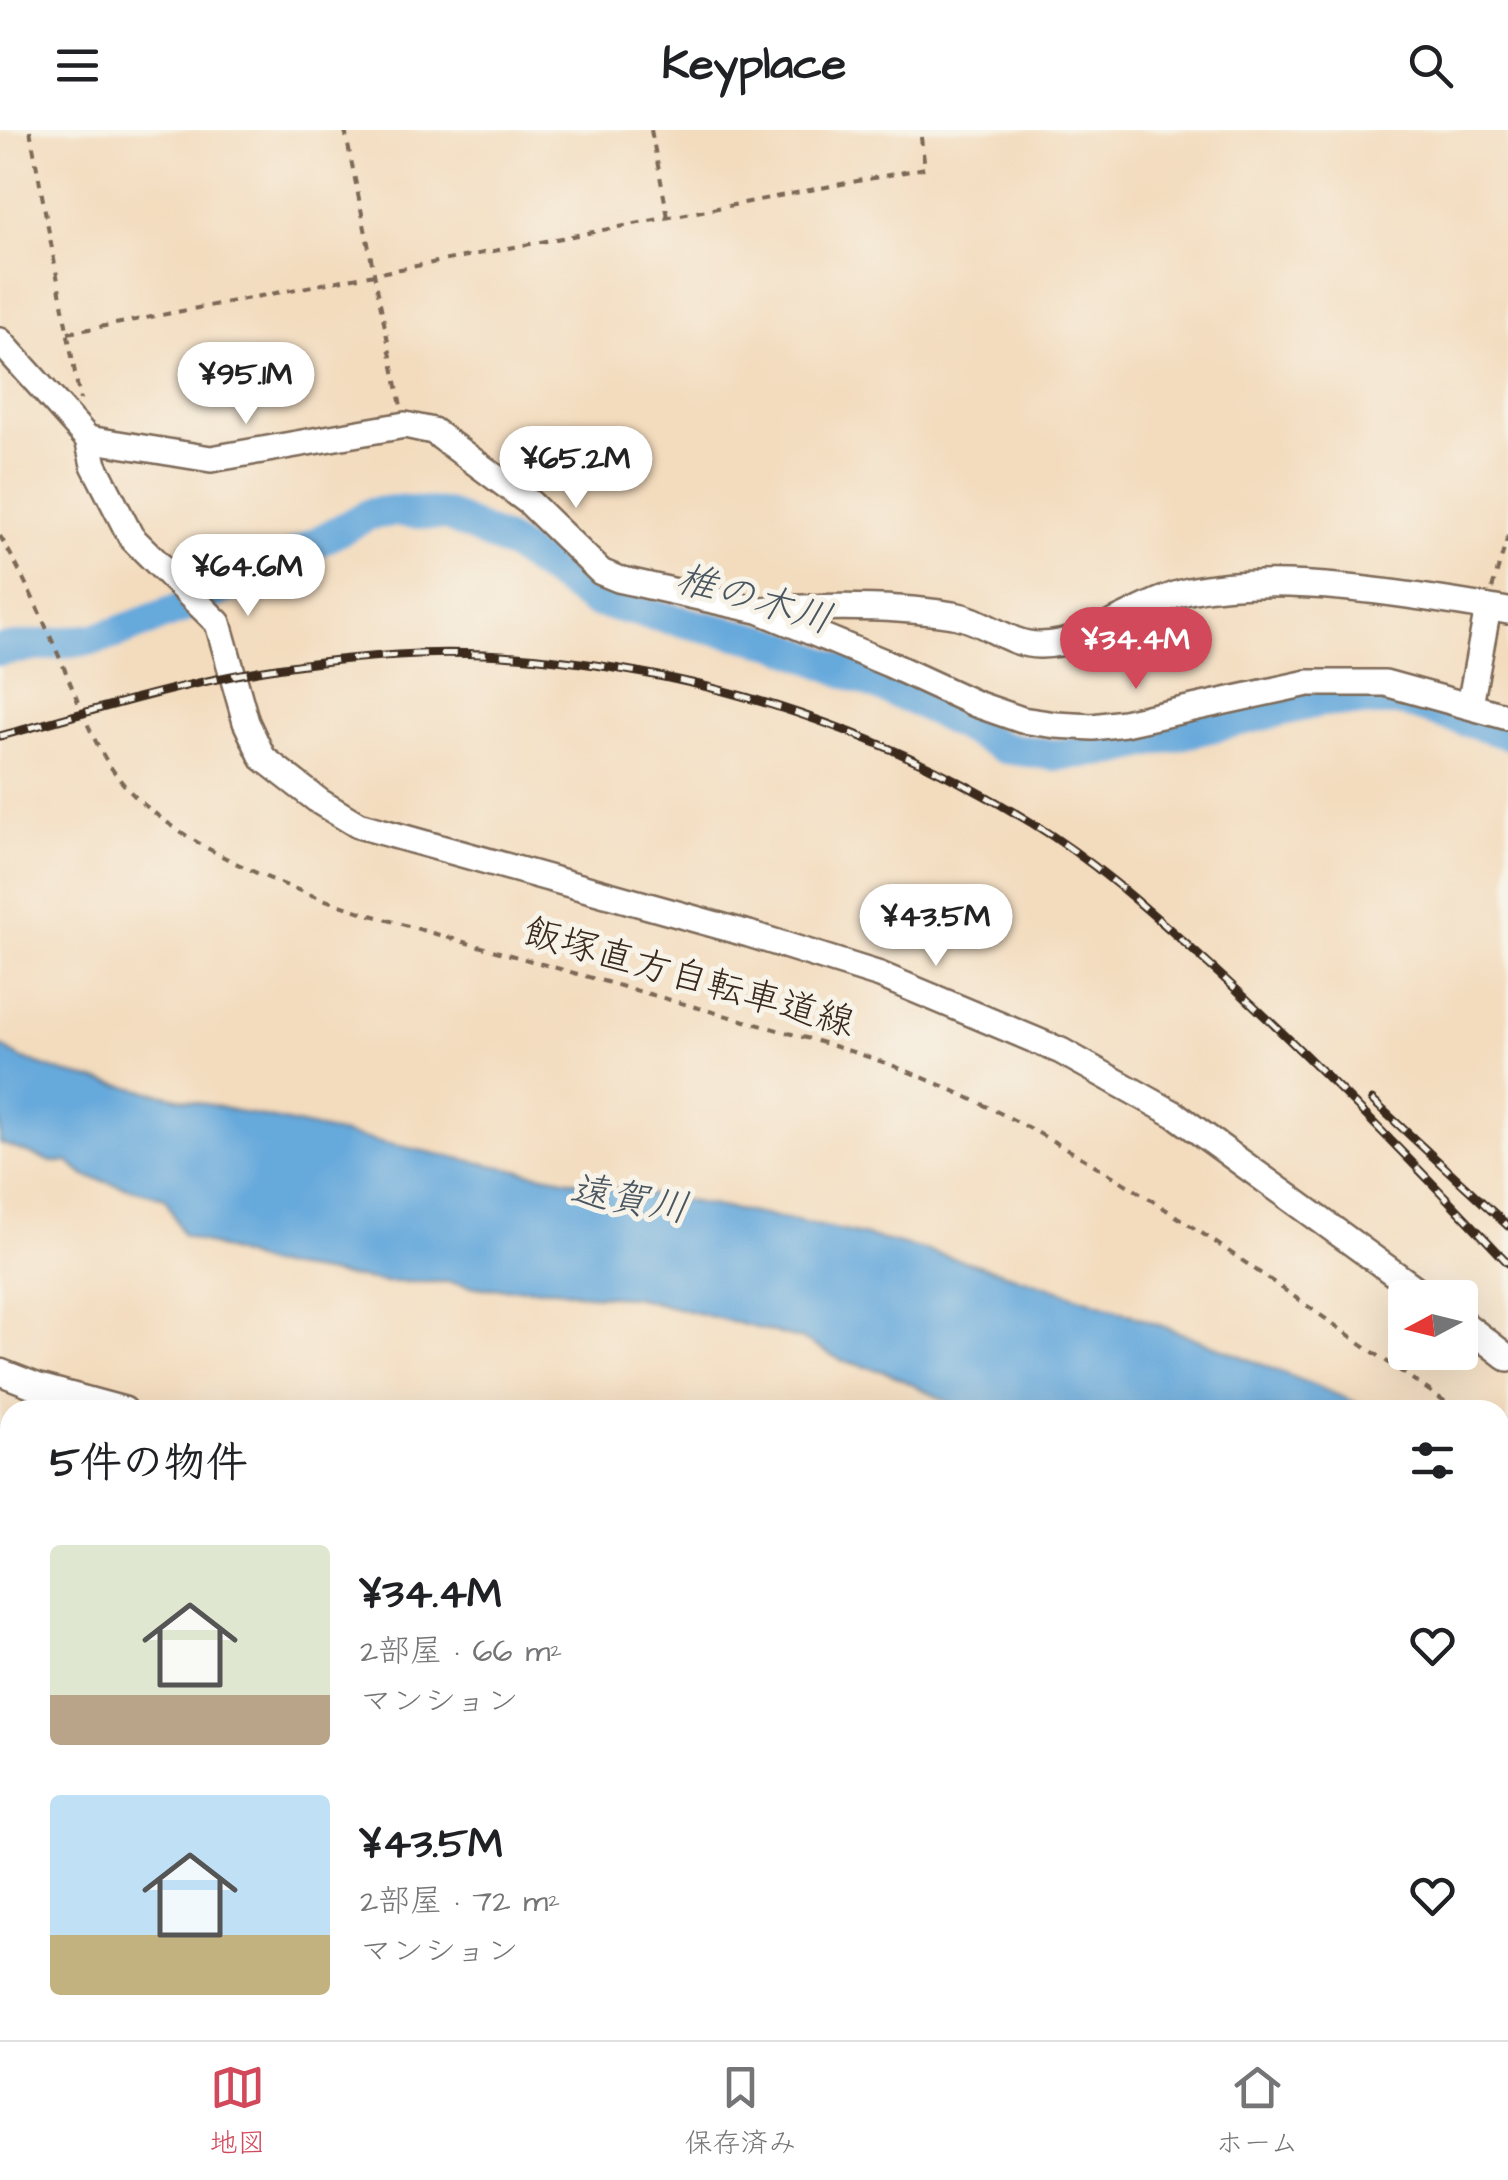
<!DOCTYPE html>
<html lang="ja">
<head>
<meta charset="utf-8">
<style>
	:root { --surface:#fff; --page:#f6f6f6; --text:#202124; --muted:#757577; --line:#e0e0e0; --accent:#d1495b }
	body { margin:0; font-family:"Architects Daughter","Klee One",sans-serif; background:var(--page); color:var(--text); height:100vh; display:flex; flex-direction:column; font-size:38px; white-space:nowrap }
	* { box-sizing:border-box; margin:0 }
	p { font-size:32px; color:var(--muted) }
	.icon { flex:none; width:55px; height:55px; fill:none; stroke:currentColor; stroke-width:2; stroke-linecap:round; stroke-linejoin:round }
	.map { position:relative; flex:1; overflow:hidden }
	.sheet { position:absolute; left:0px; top:1270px; width:1510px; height:640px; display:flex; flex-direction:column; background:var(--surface); border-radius:30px 30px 0 0; box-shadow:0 10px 40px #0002 }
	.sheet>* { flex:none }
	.needle { width:65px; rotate:263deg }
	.controls { position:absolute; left:1388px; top:1150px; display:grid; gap:20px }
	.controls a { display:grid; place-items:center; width:90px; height:90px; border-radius:10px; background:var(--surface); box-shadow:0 10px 40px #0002; font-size:50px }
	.price { position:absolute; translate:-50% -85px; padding:0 22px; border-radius:35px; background:#fff; color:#222; font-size:32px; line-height:65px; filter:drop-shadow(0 2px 5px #0008) }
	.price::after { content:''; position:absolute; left:50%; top:60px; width:30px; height:22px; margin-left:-15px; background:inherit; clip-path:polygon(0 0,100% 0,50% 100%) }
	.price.selected { background:var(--accent); color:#fff }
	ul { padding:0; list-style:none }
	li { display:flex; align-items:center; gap:30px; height:250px; padding:0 50px }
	li span { display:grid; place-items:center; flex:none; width:280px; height:200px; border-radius:10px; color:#555 }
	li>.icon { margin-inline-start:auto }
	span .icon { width:120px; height:120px; fill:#fffc; stroke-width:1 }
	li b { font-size:42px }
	h2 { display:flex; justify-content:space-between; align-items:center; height:120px; padding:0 50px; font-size:42px }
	header { display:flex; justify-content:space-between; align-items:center; height:130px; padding:0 50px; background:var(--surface); font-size:45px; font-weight:700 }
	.dock { display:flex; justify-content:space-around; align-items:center; height:140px; border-top:2px solid var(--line); background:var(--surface); font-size:28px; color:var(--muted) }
	.dock a { display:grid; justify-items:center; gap:5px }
	.dock .selected { color:var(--accent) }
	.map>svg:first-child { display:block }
</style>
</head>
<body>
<header><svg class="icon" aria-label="menu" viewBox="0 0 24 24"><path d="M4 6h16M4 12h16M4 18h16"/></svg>Keyplace<svg class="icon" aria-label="search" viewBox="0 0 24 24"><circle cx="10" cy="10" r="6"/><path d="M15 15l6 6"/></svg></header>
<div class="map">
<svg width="1508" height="1910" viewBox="0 0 1508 1910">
	<rect width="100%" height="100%" fill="#f7f3e8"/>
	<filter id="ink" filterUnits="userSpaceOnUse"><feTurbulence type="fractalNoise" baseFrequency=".01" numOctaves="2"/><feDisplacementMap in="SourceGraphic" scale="20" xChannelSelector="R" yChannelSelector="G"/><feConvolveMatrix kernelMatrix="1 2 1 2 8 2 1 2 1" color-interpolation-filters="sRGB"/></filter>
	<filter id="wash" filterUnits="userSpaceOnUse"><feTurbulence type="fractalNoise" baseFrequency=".0048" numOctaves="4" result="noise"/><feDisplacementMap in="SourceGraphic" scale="40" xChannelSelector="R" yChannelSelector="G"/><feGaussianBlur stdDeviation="2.25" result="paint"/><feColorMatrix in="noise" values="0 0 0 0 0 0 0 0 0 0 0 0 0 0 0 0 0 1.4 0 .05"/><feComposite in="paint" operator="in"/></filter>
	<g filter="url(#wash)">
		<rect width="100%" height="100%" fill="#f3dbbd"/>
		<!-- water -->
		<g fill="#66a9db" stroke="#506a7c" stroke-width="2.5">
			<path d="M0,915L21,928L64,943C222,977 379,1014 538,1044C675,1071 812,1089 946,1126C1093,1166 1234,1222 1374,1280H965L886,1242L841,1230L804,1210L634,1167L587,1165L557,1159L483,1158L447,1152H386L269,1135L183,1105L165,1068L85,1046L68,1032H52L0,1013Z"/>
			<polygon points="1500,1355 1508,1360 1508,1532 1500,1523"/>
		</g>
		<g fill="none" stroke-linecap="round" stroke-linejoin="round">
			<!-- river -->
			<polyline stroke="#66a9db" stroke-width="32" points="0,520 94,509 113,504 177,480 263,441 370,384 394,381 447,385 514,416 593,471 776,513 920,573 1004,618 1054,625 1117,619 1322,571 1403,571 1508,604"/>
		</g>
	</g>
	<g filter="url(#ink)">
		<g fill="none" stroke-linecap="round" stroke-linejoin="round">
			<defs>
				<g id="minor">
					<polyline points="0,211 88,309 94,335 131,407 218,493 246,592 263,628 320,672 358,695 749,804 880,845 1061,921 1176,985 1428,1168"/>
					<polyline points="88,309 211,329 405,295 433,301 530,373 601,442 618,449 758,480 889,534 976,574 1022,590 1056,595 1093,597 1124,593 1308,553 1385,553 1508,587"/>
					<path d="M763,480C825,476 891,475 953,485C983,489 1008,515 1039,515C1086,516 1142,472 1189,461C1282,442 1414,465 1508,481"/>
					<polyline points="1470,575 1488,478"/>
					<polyline points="1460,1191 1508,1228"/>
					<polyline points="0,1242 36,1256 124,1280"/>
					<polyline points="0,1505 10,1528"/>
					<polyline points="0,1900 9,1910"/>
					<polyline points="171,1900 177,1910"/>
					<polyline points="669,1900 682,1910"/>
					<polyline points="1316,1900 1326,1910"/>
					<polyline points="34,1910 41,1900"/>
				</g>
				<g id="highway">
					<polyline points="0,1597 10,1605"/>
					<polyline points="384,1900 396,1910"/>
				</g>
			</defs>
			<!-- minor casing -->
			<use href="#minor" stroke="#7b6856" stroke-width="30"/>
			<!-- highway casing -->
			<use href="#highway" stroke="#7b6856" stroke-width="42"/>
			<!-- path -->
			<g stroke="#7b6856" stroke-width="4" stroke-dasharray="8 8" stroke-linecap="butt">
				<polyline points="30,0 80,270"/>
				<polyline points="345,0 401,276"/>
				<polyline points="651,0 668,87"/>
				<polyline points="68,203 925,38 920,0"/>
				<path d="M0,406C24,446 43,490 62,533C83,582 99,635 140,671C227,747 355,781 464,812C549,836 635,860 720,884C780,901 841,916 899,938C1105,1018 1276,1159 1458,1280"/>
				<polyline points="1492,459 1508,406"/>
				<polyline points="1500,1308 1508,1313"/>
				<polyline points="483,1900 489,1910"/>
				<polyline points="922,1900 930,1910"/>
				<polyline points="1103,1900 1112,1910"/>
				<polyline points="1160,1910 1172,1900"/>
			</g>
			<!-- minor -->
			<use href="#minor" stroke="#fff" stroke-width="25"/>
			<!-- highway -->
			<use href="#highway" stroke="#fff" stroke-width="38"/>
			<defs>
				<g id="rail">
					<path d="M0,606C72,587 144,564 217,549C276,536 338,529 398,525C486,519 578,530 664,547C795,574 919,624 1032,693C1091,729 1144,776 1195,822C1305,920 1407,1026 1508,1133"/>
					<polyline points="1372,970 1508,1096"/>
				</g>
			</defs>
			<!-- rail casing -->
			<use href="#rail" stroke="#3b2a1e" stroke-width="9"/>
			<!-- rail -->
			<use href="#rail" stroke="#f7f3e8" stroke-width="5" stroke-dasharray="15" stroke-linecap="butt"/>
		</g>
	</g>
	<g text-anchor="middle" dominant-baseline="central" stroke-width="10" stroke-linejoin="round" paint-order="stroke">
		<!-- street labels -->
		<g font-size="38" fill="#3b2a1e" stroke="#f7f3e8">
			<text transform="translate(689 848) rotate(16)">飯塚直方自転車道線</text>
		</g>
		<!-- water labels -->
		<g font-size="40" font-style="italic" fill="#4a5660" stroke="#f7f3e8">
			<text transform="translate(754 470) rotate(16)">椎の木川</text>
			<text transform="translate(629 1070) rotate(10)">遠賀川</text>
		</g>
	</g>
</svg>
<div class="controls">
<a><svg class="needle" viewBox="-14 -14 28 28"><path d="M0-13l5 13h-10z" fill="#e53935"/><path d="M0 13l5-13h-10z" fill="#757577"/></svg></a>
</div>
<b class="price" style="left:246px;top:297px">¥95.1M</b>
<b class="price" style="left:576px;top:381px">¥65.2M</b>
<b class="price" style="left:248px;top:489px">¥64.6M</b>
<b class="price selected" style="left:1136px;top:562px">¥34.4M</b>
<b class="price" style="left:936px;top:839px">¥43.5M</b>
<section class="sheet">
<h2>5件の物件<svg class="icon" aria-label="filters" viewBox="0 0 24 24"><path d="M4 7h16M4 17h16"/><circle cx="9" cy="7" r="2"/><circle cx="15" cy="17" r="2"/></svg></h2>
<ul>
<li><span style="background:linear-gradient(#dfe7d0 75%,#b9a48a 0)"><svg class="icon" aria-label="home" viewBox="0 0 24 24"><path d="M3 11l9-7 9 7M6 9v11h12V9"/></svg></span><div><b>¥34.4M</b><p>2部屋 · 66 m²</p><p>マンション</p></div><svg class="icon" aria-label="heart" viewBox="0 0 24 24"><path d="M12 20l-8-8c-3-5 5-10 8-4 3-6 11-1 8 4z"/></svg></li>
<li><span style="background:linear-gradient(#bfe0f5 70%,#c2b280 0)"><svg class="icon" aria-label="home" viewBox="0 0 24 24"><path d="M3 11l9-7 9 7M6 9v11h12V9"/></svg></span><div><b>¥43.5M</b><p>2部屋 · 72 m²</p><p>マンション</p></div><svg class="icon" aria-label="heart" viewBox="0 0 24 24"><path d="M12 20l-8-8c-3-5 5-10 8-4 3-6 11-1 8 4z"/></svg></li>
</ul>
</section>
</div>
<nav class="dock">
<a class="selected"><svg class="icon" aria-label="map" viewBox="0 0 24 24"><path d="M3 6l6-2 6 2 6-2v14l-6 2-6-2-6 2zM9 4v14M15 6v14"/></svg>地図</a>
<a><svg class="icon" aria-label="saved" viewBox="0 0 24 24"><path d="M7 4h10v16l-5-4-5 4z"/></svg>保存済み</a>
<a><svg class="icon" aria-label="home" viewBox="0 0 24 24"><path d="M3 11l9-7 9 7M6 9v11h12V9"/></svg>ホーム</a>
</nav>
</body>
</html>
